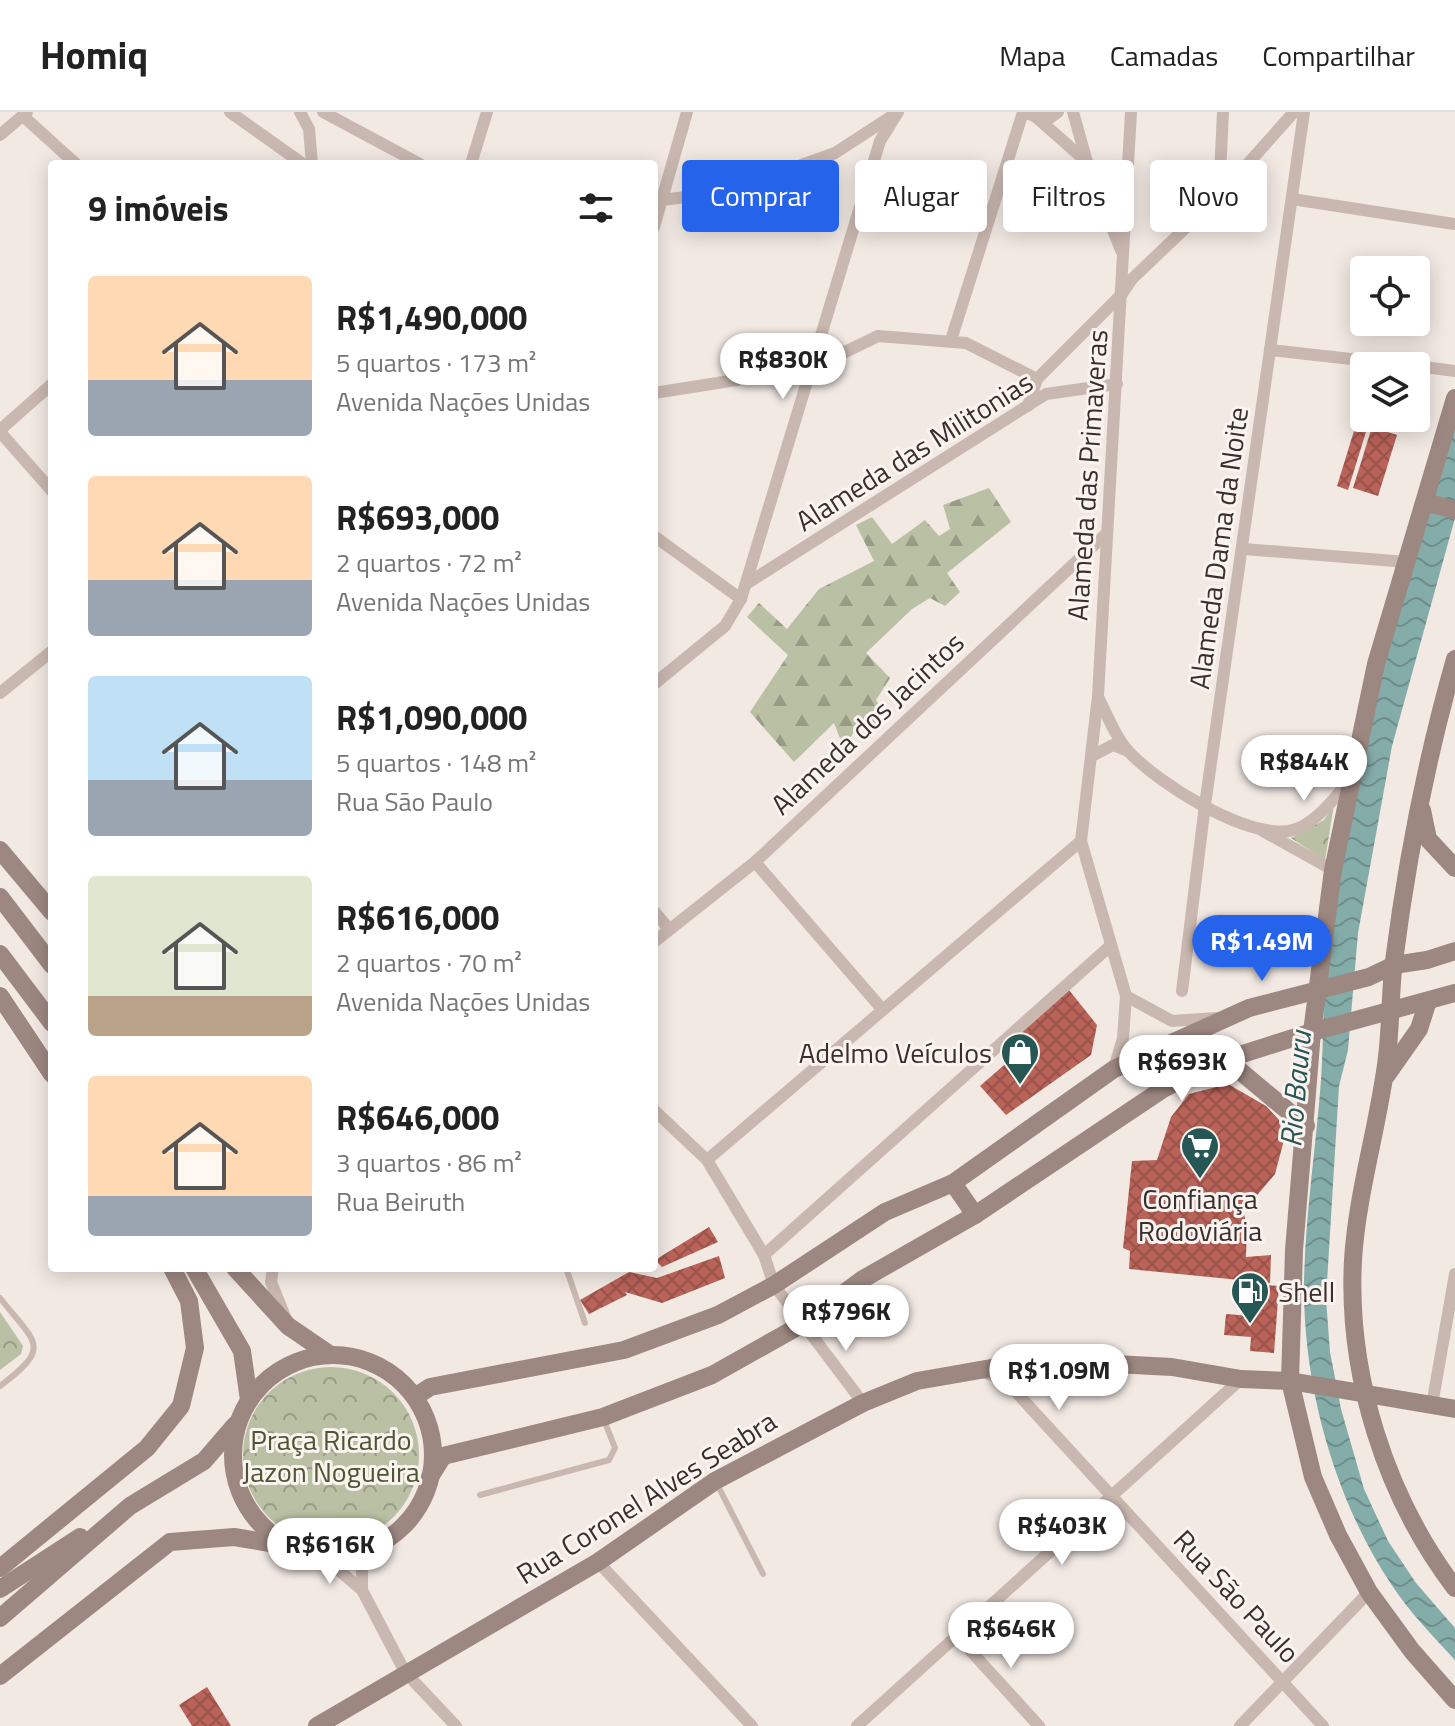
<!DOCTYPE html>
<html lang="pt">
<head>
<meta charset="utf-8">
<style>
	:root { --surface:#fff; --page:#f6f6f6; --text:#222; --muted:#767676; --line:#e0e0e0; --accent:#2563eb }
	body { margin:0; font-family:"Titillium Web",sans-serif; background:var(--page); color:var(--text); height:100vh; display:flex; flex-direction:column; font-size:30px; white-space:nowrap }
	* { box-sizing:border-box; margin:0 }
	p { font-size:26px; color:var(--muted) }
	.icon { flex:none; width:44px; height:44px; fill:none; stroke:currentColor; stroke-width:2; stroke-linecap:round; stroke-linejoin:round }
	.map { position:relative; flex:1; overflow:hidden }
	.sheet { position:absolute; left:48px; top:48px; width:610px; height:1112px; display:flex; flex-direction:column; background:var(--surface); border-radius:8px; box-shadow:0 4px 20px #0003 }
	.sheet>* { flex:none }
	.top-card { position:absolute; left:682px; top:48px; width:652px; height:72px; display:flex; gap:16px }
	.fabs { position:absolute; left:1350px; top:144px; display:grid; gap:16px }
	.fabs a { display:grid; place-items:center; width:80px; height:80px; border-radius:8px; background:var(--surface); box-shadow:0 4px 20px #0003; font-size:40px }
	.price { position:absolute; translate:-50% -68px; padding:0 18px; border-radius:28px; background:#fff; color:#222; font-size:26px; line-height:52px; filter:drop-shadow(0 2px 4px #0008) }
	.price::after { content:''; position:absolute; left:50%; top:48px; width:24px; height:18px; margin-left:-12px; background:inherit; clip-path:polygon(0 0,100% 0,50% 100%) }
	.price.current { background:var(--accent); color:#fff }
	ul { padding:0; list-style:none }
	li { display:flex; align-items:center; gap:24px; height:200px; padding:0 40px }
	li span { display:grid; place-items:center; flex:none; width:224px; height:160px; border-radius:8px; color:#555 }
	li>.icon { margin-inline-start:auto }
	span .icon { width:96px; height:96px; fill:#fffc; stroke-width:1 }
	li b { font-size:34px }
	h2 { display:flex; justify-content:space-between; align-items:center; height:96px; padding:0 40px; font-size:34px }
	.tag { padding:0 28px; border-radius:8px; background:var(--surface); box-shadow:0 4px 20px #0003; font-size:28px; line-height:72px }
	.tag.current { background:var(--accent); color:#fff }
	header { display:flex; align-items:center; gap:48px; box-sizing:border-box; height:112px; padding:0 40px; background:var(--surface); border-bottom:2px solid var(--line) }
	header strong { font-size:38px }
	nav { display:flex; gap:44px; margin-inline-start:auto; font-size:28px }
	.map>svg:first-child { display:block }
</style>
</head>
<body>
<header>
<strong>Homiq</strong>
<nav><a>Mapa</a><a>Camadas</a><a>Compartilhar</a></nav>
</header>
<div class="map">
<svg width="1455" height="1614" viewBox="0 0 1455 1614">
	<defs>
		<pattern id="forest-firs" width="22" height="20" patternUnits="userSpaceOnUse" patternTransform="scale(2)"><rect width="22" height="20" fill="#bac0a4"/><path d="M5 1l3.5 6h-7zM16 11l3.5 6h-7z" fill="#989c86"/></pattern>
		<pattern id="park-crowns" width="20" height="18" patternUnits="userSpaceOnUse" patternTransform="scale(2)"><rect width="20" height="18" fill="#bac0a4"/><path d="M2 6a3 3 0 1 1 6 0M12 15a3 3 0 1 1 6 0" fill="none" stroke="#989c86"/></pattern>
		<pattern id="water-waves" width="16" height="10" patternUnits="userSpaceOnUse" patternTransform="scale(2)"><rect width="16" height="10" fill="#84aca9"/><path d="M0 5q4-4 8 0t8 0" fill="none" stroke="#6d8c8a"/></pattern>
		<pattern id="building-cross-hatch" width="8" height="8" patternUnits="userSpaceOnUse" patternTransform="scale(2)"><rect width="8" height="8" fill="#ba6359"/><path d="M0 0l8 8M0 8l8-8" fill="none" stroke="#98524a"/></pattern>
	</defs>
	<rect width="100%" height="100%" fill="#f2e9e3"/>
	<!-- forest -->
	<polygon fill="url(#forest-firs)" points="989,376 1011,410 947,461 960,480 945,494 930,486 912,497 866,541 890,566 876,588 887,604 871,619 859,611 844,637 834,611 794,650 750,600 788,543 747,505 759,491 787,517 819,477 874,449 856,413 872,405 892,432 925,408 939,424 950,417 943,393"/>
	<!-- park -->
	<g fill="url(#park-crowns)">
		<polygon points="1334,693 1325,748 1291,726 1324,708"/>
		<polygon points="0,1200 23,1234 21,1242 0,1258"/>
		<circle cx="331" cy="1343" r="88"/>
	</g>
	<!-- water -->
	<path fill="url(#water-waves)" d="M1455,291V406L1392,634L1358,821L1348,938L1339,974L1326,1187L1330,1240L1341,1297L1364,1377L1388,1429L1416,1471L1455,1516V1548C1433,1524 1409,1500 1391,1472C1335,1388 1303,1274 1304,1172C1305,1104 1316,1036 1321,968C1325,907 1322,844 1331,783C1354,616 1410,453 1455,291Z"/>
	<!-- building -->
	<g fill="url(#building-cross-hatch)">
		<polygon points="1358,306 1369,310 1348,378 1337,374"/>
		<polygon points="1372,315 1397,323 1378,384 1353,376"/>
		<polygon points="1069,878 1097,913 1091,943 1006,1003 980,974 1018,941 1009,931"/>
		<polygon points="1228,972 1266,994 1279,1008 1284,1028 1275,1062 1253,1088 1242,1094 1247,1114 1246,1145 1271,1143 1270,1171 1129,1157 1130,1139 1123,1136 1132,1049 1157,1048 1171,1005 1189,982"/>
		<polygon points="709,1115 718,1130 662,1155 655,1148"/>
		<polygon points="719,1144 725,1166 662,1191 625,1180 627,1183 589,1202 580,1188 629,1160 657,1166"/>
		<polygon points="1254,1172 1279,1174 1274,1241 1250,1239 1251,1225 1224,1223 1226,1202 1251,1204"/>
		<polygon points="207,1575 231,1614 192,1614 179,1593"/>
	</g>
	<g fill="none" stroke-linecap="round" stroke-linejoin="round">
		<!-- lane -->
		<g stroke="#c9b8b0" stroke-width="6">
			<polyline points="566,1156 585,1211"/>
			<path d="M0,1186C36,1232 53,1234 0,1274"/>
			<polyline points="717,1372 763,1462"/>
			<polyline points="480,1383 609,1348 615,1336 604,1308"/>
		</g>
		<!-- street -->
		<g stroke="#c9b8b0" stroke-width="12">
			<polyline points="230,0 303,52"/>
			<polyline points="300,0 309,17 312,52"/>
			<polyline points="323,0 420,52"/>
			<polyline points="1024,0 1036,5 1087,50"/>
			<polyline points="1073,0 1091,64 1121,138"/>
			<polyline points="23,4 76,52"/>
			<polyline points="1036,5 1050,6 1058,0"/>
			<polyline points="0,23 27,0"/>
			<polyline points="471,52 487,0"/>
			<polyline points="1096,69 1104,78 1115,80 1127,70"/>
			<polyline points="1219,84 1223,0"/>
			<polyline points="1292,87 1454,112"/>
			<polyline points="654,89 726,80 835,41 892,4"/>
			<polyline points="654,115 687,0"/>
			<polyline points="951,228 1023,0"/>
			<polyline points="1270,238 1414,254"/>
			<polyline points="1416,254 1455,259"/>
			<polyline points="1037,267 1122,182 1132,167 1219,84 1294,0"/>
			<polyline points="654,281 812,256 878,224 966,231 1037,267 1028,294"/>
			<polyline points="0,318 52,272"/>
			<polyline points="0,320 52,379"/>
			<polyline points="654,424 741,487"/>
			<polyline points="1244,437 1407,450"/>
			<polyline points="746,472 1046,282 1117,272"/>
			<polyline points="654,572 725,514 741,487 880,29 898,0"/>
			<polyline points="0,581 52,539"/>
			<path d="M1099,587C1108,605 1116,626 1130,641C1160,672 1243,725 1289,719C1314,715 1334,686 1350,668"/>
			<polyline points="1092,644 1113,633 1128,639"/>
			<polyline points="1263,719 1333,758"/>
			<polyline points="755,750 882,897"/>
			<polyline points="654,799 669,817"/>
			<polyline points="654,830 755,750 1107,421"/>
			<polyline points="1182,879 1205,693 1304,0"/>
			<polyline points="1126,884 1172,909 1216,906"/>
			<polyline points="1114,957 1123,926 1126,884 1081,729 1098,584 1131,0"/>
			<polyline points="654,998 707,1048 764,1143 774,1173 863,1291"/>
			<polyline points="707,1048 1081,729"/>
			<polyline points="764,1143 1109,835"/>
			<polyline points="273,1156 271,1170 286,1207"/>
			<polyline points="980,1259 1004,1267 1323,1614"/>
			<polyline points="1432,1293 1455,1162"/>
			<polyline points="321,1443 362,1478 405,1560 456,1614"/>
			<polyline points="598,1450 752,1614"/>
			<polyline points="362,1478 362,1439"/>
			<polyline points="958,1525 1039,1614"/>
			<polyline points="857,1614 1241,1267"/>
			<polyline points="1240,1614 1369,1480"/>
		</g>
		<!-- secondary -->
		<g stroke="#9d8781" stroke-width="18">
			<polyline points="1455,286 1376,552 1333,758 1312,920 1294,1138 1290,1269 1313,1365 1338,1423 1369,1480 1412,1539 1455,1588"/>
			<polyline points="1425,390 1455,398"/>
			<path d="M1455,547C1427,645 1407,747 1394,849C1390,880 1391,913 1387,945C1379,1012 1357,1081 1353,1148C1347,1262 1385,1384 1455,1476"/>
			<polyline points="1422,698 1428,727 1455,756"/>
			<polyline points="0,738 52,800"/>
			<polyline points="0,785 52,853"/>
			<polyline points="0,842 52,911"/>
			<polyline points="0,884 52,962"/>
			<polyline points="1217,952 1234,954 1306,1014"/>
			<polyline points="1386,964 1419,917 1428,889"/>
			<polyline points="953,1071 975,1103"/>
			<polyline points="194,1156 242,1239 249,1288"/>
			<polyline points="235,1156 288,1214 329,1242"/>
			<circle cx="333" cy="1343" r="100"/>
			<polyline points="415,1285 430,1275 624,1238 718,1203 774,1173 885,1100 953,1071 1114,957 1249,896 1369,865 1394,853 1427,848 1455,839"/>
			<polyline points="430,1365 443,1344 603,1305 712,1263 801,1213 863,1167 975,1103 1163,977 1214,951 1312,920 1455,881"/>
			<polyline points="0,1456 147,1336 181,1294 195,1236 189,1189 172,1156"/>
			<polyline points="0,1477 80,1425"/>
			<polyline points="0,1506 130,1394 204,1349 235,1313"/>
			<polyline points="0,1564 170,1430 234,1425 282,1433"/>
			<polyline points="317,1614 598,1450 715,1369 863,1291 917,1269 1037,1248 1172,1255 1241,1267 1290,1269 1455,1297"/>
		</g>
	</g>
	<!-- icons -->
	<defs>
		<symbol id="shop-pin" viewBox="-11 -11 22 30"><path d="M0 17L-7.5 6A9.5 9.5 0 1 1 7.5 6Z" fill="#265754" stroke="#faf3ef"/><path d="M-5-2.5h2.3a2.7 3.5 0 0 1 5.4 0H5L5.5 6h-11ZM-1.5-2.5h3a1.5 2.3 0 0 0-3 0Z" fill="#fff"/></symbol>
		<symbol id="supermarket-pin" viewBox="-11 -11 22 30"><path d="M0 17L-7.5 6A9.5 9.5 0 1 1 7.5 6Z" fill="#265754" stroke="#faf3ef"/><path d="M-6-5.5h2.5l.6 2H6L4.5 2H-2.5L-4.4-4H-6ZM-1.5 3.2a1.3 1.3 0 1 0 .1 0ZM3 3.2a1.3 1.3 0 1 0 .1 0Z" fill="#fff"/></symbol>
		<symbol id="fuel-pin" viewBox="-11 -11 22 30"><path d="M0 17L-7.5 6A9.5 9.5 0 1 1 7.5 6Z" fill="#265754" stroke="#faf3ef"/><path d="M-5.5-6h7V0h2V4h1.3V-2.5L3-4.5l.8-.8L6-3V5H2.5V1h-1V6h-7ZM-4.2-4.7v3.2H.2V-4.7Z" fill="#fff"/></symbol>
	</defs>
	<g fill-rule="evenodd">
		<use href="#shop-pin" x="998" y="918" width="44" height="60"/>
		<use href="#supermarket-pin" x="1178" y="1012" width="44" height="60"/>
		<use href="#fuel-pin" x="1228" y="1157" width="44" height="60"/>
	</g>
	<g text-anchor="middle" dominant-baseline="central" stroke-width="6" stroke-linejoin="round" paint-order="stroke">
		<!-- street labels -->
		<g font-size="28" fill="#392f2d" stroke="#faf3ef">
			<text transform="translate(914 339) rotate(-32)">Alameda das Militonias</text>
			<text transform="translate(1087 363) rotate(-86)">Alameda das Primaveras</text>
			<text transform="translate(1218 436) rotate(-82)">Alameda Dama da Noite</text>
			<text transform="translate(867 611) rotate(-43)">Alameda dos Jacintos</text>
			<text transform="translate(646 1385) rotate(-32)">Rua Coronel Alves Seabra</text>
			<text transform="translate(1237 1484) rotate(47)">Rua São Paulo</text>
		</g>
		<!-- poi labels -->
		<g font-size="28" fill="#392f2d" stroke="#faf3ef" text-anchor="end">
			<text x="992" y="940">Adelmo Veículos</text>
			<text x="1200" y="1086" text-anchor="middle">Confiança<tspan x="1200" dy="32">Rodoviária</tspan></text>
			<text x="1278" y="1179" text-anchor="start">Shell</text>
		</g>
		<!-- park labels -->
		<g font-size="28" fill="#4d5533" stroke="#faf3ef">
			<text x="331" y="1327">Praça Ricardo<tspan x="331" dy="32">Jazon Nogueira</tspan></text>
		</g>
		<!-- water labels -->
		<g font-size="30" font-style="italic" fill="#265754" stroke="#faf3ef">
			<text transform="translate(1295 977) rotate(-85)">Rio Bauru</text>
		</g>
	</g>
</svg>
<div class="fabs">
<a><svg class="icon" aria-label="locate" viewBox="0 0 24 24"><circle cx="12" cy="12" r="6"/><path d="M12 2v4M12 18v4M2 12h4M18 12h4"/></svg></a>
<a><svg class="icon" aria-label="layers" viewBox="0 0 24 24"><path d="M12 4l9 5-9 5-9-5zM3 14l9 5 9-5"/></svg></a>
</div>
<b class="price" style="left:783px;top:289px">R$830K</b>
<b class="price" style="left:1304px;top:691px">R$844K</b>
<b class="price current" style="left:1262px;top:871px">R$1.49M</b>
<b class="price" style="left:1182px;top:991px">R$693K</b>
<b class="price" style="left:846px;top:1241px">R$796K</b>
<b class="price" style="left:1059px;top:1300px">R$1.09M</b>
<b class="price" style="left:1062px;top:1455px">R$403K</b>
<b class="price" style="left:330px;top:1474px">R$616K</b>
<b class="price" style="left:1011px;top:1558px">R$646K</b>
<div class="top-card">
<a class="tag current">Comprar</a>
<a class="tag">Alugar</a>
<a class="tag">Filtros</a>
<a class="tag">Novo</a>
</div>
<section class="sheet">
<h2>9 imóveis<svg class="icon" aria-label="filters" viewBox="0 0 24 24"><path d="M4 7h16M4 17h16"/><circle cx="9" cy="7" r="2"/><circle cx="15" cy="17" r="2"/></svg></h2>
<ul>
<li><span style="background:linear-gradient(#ffd9b3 65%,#9aa5b1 0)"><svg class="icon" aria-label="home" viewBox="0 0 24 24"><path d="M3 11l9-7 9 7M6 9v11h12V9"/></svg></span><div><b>R$1,490,000</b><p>5 quartos · 173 m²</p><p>Avenida Nações Unidas</p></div></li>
<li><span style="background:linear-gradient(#ffd9b3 65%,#9aa5b1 0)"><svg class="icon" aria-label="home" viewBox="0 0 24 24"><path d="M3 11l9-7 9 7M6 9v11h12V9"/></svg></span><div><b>R$693,000</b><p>2 quartos · 72 m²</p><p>Avenida Nações Unidas</p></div></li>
<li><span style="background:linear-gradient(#bfe0f5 65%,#9aa5b1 0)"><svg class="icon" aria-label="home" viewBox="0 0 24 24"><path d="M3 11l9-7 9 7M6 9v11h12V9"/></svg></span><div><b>R$1,090,000</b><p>5 quartos · 148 m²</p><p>Rua São Paulo</p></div></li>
<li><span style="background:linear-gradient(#dfe7d0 75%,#b9a48a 0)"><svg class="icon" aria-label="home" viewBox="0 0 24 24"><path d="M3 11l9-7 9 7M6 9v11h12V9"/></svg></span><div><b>R$616,000</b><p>2 quartos · 70 m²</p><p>Avenida Nações Unidas</p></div></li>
<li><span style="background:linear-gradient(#ffd9b3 75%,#9aa5b1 0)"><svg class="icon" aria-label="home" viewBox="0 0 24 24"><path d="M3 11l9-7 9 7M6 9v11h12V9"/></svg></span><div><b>R$646,000</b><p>3 quartos · 86 m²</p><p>Rua Beiruth</p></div></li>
</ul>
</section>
</div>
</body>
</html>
